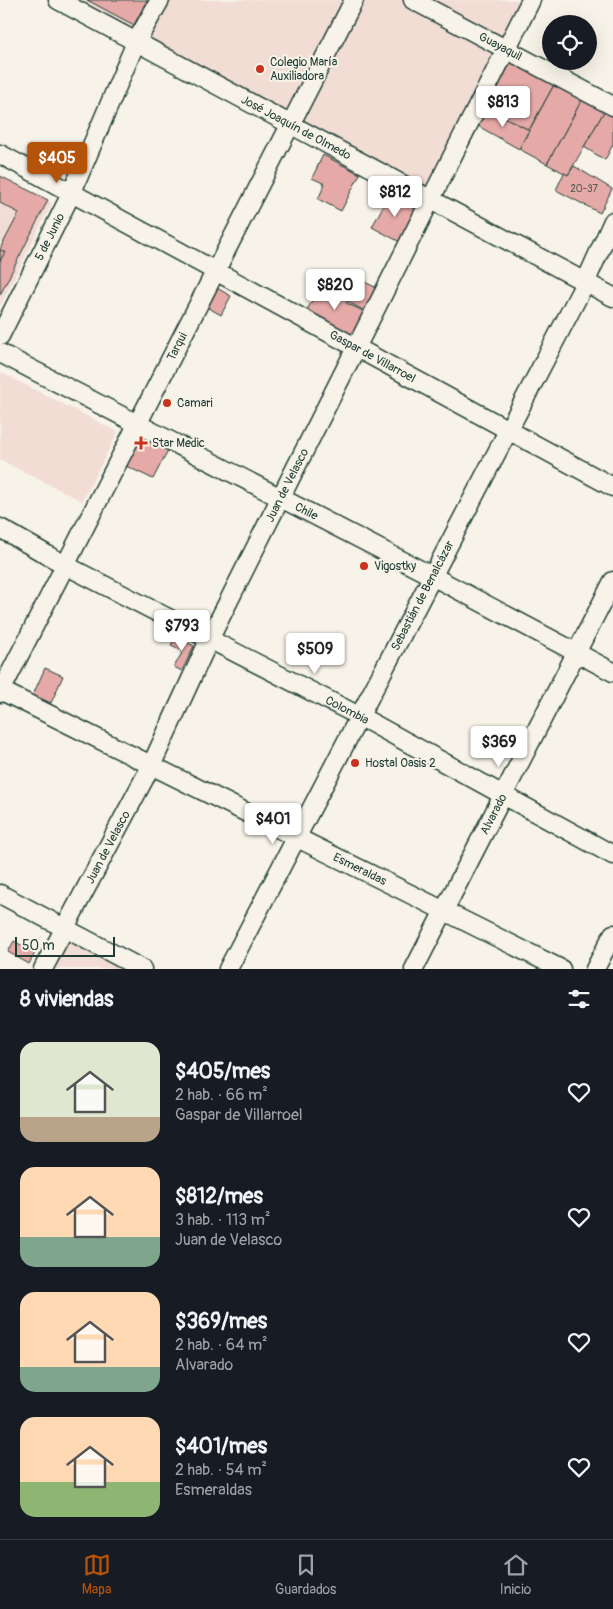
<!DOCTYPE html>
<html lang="es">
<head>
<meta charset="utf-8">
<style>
	:root { --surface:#171b24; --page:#20242c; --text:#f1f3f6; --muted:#9ea1a6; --line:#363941; --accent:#b45309 }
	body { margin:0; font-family:Pangolin,sans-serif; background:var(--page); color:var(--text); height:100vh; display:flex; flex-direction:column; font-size:19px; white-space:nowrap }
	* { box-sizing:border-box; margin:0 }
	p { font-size:16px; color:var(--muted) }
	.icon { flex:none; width:28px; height:28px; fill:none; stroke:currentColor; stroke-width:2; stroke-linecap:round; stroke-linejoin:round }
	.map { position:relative; height:969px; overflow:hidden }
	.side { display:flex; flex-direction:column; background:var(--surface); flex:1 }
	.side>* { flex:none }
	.fabs { position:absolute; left:542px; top:15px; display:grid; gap:10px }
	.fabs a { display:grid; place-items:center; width:55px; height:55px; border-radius:50%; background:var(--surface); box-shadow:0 5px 20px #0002; font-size:25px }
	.scale { position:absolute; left:15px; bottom:12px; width:100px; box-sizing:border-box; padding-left:5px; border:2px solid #1f3d34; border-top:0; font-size:14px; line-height:18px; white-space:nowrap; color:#1f3d34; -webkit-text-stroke:4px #f7f3e8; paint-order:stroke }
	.price { position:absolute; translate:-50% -42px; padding:0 11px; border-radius:5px; background:#fff; color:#222; font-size:16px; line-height:32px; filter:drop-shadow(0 1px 2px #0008) }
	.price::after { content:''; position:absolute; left:50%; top:30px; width:15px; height:11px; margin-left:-8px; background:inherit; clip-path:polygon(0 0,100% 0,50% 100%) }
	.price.on { background:var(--accent); color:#fff }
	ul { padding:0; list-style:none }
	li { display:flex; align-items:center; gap:15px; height:125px; padding:0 20px }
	li span { display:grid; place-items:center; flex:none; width:140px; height:100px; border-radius:15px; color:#555 }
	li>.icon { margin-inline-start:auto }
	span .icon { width:60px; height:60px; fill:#fffc; stroke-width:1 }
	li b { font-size:21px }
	h2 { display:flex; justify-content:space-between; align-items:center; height:60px; padding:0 20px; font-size:21px }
	.tab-bar { display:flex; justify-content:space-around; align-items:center; height:70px; border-top:1px solid var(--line); background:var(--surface); font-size:14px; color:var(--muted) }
	.tab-bar a { display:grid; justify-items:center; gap:2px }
	.tab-bar .on { color:var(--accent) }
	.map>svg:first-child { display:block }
</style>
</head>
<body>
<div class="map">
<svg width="613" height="969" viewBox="0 0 613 969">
	<rect width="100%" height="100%" fill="#f7f3e8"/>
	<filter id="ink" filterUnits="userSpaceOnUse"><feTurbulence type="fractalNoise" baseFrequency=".02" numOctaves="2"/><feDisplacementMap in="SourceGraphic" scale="10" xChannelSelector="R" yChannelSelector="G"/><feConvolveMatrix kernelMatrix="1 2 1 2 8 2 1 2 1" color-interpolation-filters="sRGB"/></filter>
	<g filter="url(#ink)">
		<!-- built -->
		<g fill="#f2ddd5">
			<polygon points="72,0 524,0 426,194"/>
			<polygon points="0,177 52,203 0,306"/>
			<polygon points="0,372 118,432 82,501 0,460"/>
			<polygon points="67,936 128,969 50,969"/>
		</g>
		<!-- building -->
		<g fill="#e5aaa8" stroke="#1f3d34">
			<polygon points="87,0 147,0 134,25"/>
			<polygon points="512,59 555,83 529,130 487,108"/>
			<polygon points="555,83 583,98 547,164 519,149"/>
			<polygon points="583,98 605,110 568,175 547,164"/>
			<polygon points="487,108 529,130 519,149 478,126"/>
			<polygon points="605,110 613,115 613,144 605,160 584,147"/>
			<polygon points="323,155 360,174 341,211 318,199 325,184 312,178"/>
			<polygon points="574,166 612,189 600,213 556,190 564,173 568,175"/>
			<polygon points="0,176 48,200 0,295 0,249 19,213 0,203"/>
			<polygon points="389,195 418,210 400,242 372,227"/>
			<polygon points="0,250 5,252 0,261"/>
			<polygon points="352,276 377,288 365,311 348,302 353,294 345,290"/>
			<polygon points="321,283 349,297 346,303 365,312 352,337 305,314"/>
			<polygon points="215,287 231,296 221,315 205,306"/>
			<polygon points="137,435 168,450 153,479 122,464"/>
			<polygon points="176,637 194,646 182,671 174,667 183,651 171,645"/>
			<polygon points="45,668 63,676 51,703 33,695"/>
			<polygon points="14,941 35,953 29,964 8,952"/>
		</g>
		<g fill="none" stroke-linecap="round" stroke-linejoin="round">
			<defs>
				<g id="minor">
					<path id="s1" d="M58,0L613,297"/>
					<path id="s2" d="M413,0L613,106"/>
					<path id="s3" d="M0,154L613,487"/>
					<path id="s4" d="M0,336L72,192L136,42L160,0"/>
					<path id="s5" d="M0,353L432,576L613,672"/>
					<path id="s6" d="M0,528L65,565L359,716L613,855"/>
					<path id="s7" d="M0,690L561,969"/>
					<path id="s8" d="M0,693L354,0"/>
					<polyline points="0,894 142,969"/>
					<path id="s9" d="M43,969L151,766L210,638L531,0"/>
					<path id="s10" d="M228,969L585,283L613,221"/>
					<path id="s11" d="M414,969L613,581"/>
					<polyline points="595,969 613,934"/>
				</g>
			</defs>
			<!-- minor casing -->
			<use href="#minor" stroke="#1f3d34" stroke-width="21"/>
			<!-- minor -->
			<use href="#minor" stroke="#f7f3e8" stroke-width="18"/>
		</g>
	</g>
	<!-- markers -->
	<g fill="#c8321e" stroke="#f7f3e8" stroke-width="2">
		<circle cx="260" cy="69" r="5"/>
		<circle cx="167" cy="403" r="5"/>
		<path d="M138.5 435.5h5v5h5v5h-5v5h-5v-5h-5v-5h5z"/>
		<circle cx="364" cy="566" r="5"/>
		<circle cx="355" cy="763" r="5"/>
	</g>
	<g text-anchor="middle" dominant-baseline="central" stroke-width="4" stroke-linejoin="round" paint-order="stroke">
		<!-- number labels -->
		<g font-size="10" fill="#505851">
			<text x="584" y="189">20-37</text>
		</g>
		<!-- street labels -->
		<g font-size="12" fill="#1f3d34" stroke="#f7f3e8">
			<text stroke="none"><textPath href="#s2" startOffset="99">Guayaquil</textPath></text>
			<text stroke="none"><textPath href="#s1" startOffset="270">José Joaquín de Olmedo</textPath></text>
			<text stroke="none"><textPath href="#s4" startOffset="111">5 de Junio</textPath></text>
			<text stroke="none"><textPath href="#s8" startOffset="389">Tarqui</textPath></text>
			<text stroke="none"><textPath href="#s3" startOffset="424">Gaspar de Villarroel</textPath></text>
			<text stroke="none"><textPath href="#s9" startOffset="542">Juan de Velasco</textPath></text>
			<text stroke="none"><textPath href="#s5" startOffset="345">Chile</textPath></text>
			<text stroke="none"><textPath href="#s10" startOffset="421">Sebastián de Benalcázar</textPath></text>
			<text stroke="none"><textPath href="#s6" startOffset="392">Colombia</textPath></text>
			<text stroke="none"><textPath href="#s11" startOffset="174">Alvarado</textPath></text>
			<text stroke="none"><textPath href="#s9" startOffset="138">Juan de Velasco</textPath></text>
			<text stroke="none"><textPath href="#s7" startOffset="402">Esmeraldas</textPath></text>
		</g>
		<!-- poi labels -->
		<g font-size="12" fill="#1f3d34" stroke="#f7f3e8" text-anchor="start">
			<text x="270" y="62">Colegio María<tspan x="270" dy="14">Auxiliadora</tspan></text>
			<text x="177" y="403">Camari</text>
			<text x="152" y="443">Star Medic</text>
			<text x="374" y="566">Vigostky</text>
			<text x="365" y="763">Hostal Oasis 2</text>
		</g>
	</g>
</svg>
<div class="fabs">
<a><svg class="icon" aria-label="locate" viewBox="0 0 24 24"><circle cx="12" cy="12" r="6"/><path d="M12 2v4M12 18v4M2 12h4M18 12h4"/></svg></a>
</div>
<div class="scale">50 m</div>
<b class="price" style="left:503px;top:128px">$813</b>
<b class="price on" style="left:57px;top:184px">$405</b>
<b class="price" style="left:395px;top:218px">$812</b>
<b class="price" style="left:335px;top:311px">$820</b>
<b class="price" style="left:182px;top:652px">$793</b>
<b class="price" style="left:315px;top:675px">$509</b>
<b class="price" style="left:499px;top:768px">$369</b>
<b class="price" style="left:273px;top:845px">$401</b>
</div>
<section class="side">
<h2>8 viviendas<svg class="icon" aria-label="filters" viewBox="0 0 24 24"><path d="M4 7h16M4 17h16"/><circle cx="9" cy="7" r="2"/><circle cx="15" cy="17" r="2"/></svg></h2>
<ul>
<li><span style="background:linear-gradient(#dfe7d0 75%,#b9a48a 0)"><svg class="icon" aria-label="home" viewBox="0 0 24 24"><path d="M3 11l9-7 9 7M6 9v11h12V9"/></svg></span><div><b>$405/mes</b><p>2 hab. · 66 m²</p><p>Gaspar de Villarroel</p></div><svg class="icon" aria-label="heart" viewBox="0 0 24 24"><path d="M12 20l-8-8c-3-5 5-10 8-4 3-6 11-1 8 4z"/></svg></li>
<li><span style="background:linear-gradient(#ffd9b3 70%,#7fa58c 0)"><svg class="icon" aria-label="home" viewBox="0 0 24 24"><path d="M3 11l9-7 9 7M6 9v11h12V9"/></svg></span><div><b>$812/mes</b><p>3 hab. · 113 m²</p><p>Juan de Velasco</p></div><svg class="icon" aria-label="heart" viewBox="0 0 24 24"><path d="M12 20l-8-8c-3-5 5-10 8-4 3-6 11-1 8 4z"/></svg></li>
<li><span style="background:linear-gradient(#ffd9b3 75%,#7fa58c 0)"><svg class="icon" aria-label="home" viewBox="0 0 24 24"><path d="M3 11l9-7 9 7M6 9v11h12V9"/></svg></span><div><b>$369/mes</b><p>2 hab. · 64 m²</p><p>Alvarado</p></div><svg class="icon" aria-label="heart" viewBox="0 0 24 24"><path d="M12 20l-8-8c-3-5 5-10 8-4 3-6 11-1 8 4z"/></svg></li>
<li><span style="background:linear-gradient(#ffd9b3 65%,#8fb573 0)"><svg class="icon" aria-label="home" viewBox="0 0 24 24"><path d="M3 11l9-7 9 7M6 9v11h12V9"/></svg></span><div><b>$401/mes</b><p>2 hab. · 54 m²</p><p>Esmeraldas</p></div><svg class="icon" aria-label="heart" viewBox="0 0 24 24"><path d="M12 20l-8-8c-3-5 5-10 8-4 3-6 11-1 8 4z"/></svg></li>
</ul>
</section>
<nav class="tab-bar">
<a class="on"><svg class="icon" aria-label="map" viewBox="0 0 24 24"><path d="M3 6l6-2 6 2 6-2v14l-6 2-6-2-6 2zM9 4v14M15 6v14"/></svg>Mapa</a>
<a><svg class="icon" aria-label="saved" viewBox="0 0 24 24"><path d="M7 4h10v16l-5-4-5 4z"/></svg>Guardados</a>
<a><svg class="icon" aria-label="home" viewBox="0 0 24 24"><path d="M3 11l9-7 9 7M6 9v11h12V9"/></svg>Inicio</a>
</nav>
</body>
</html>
